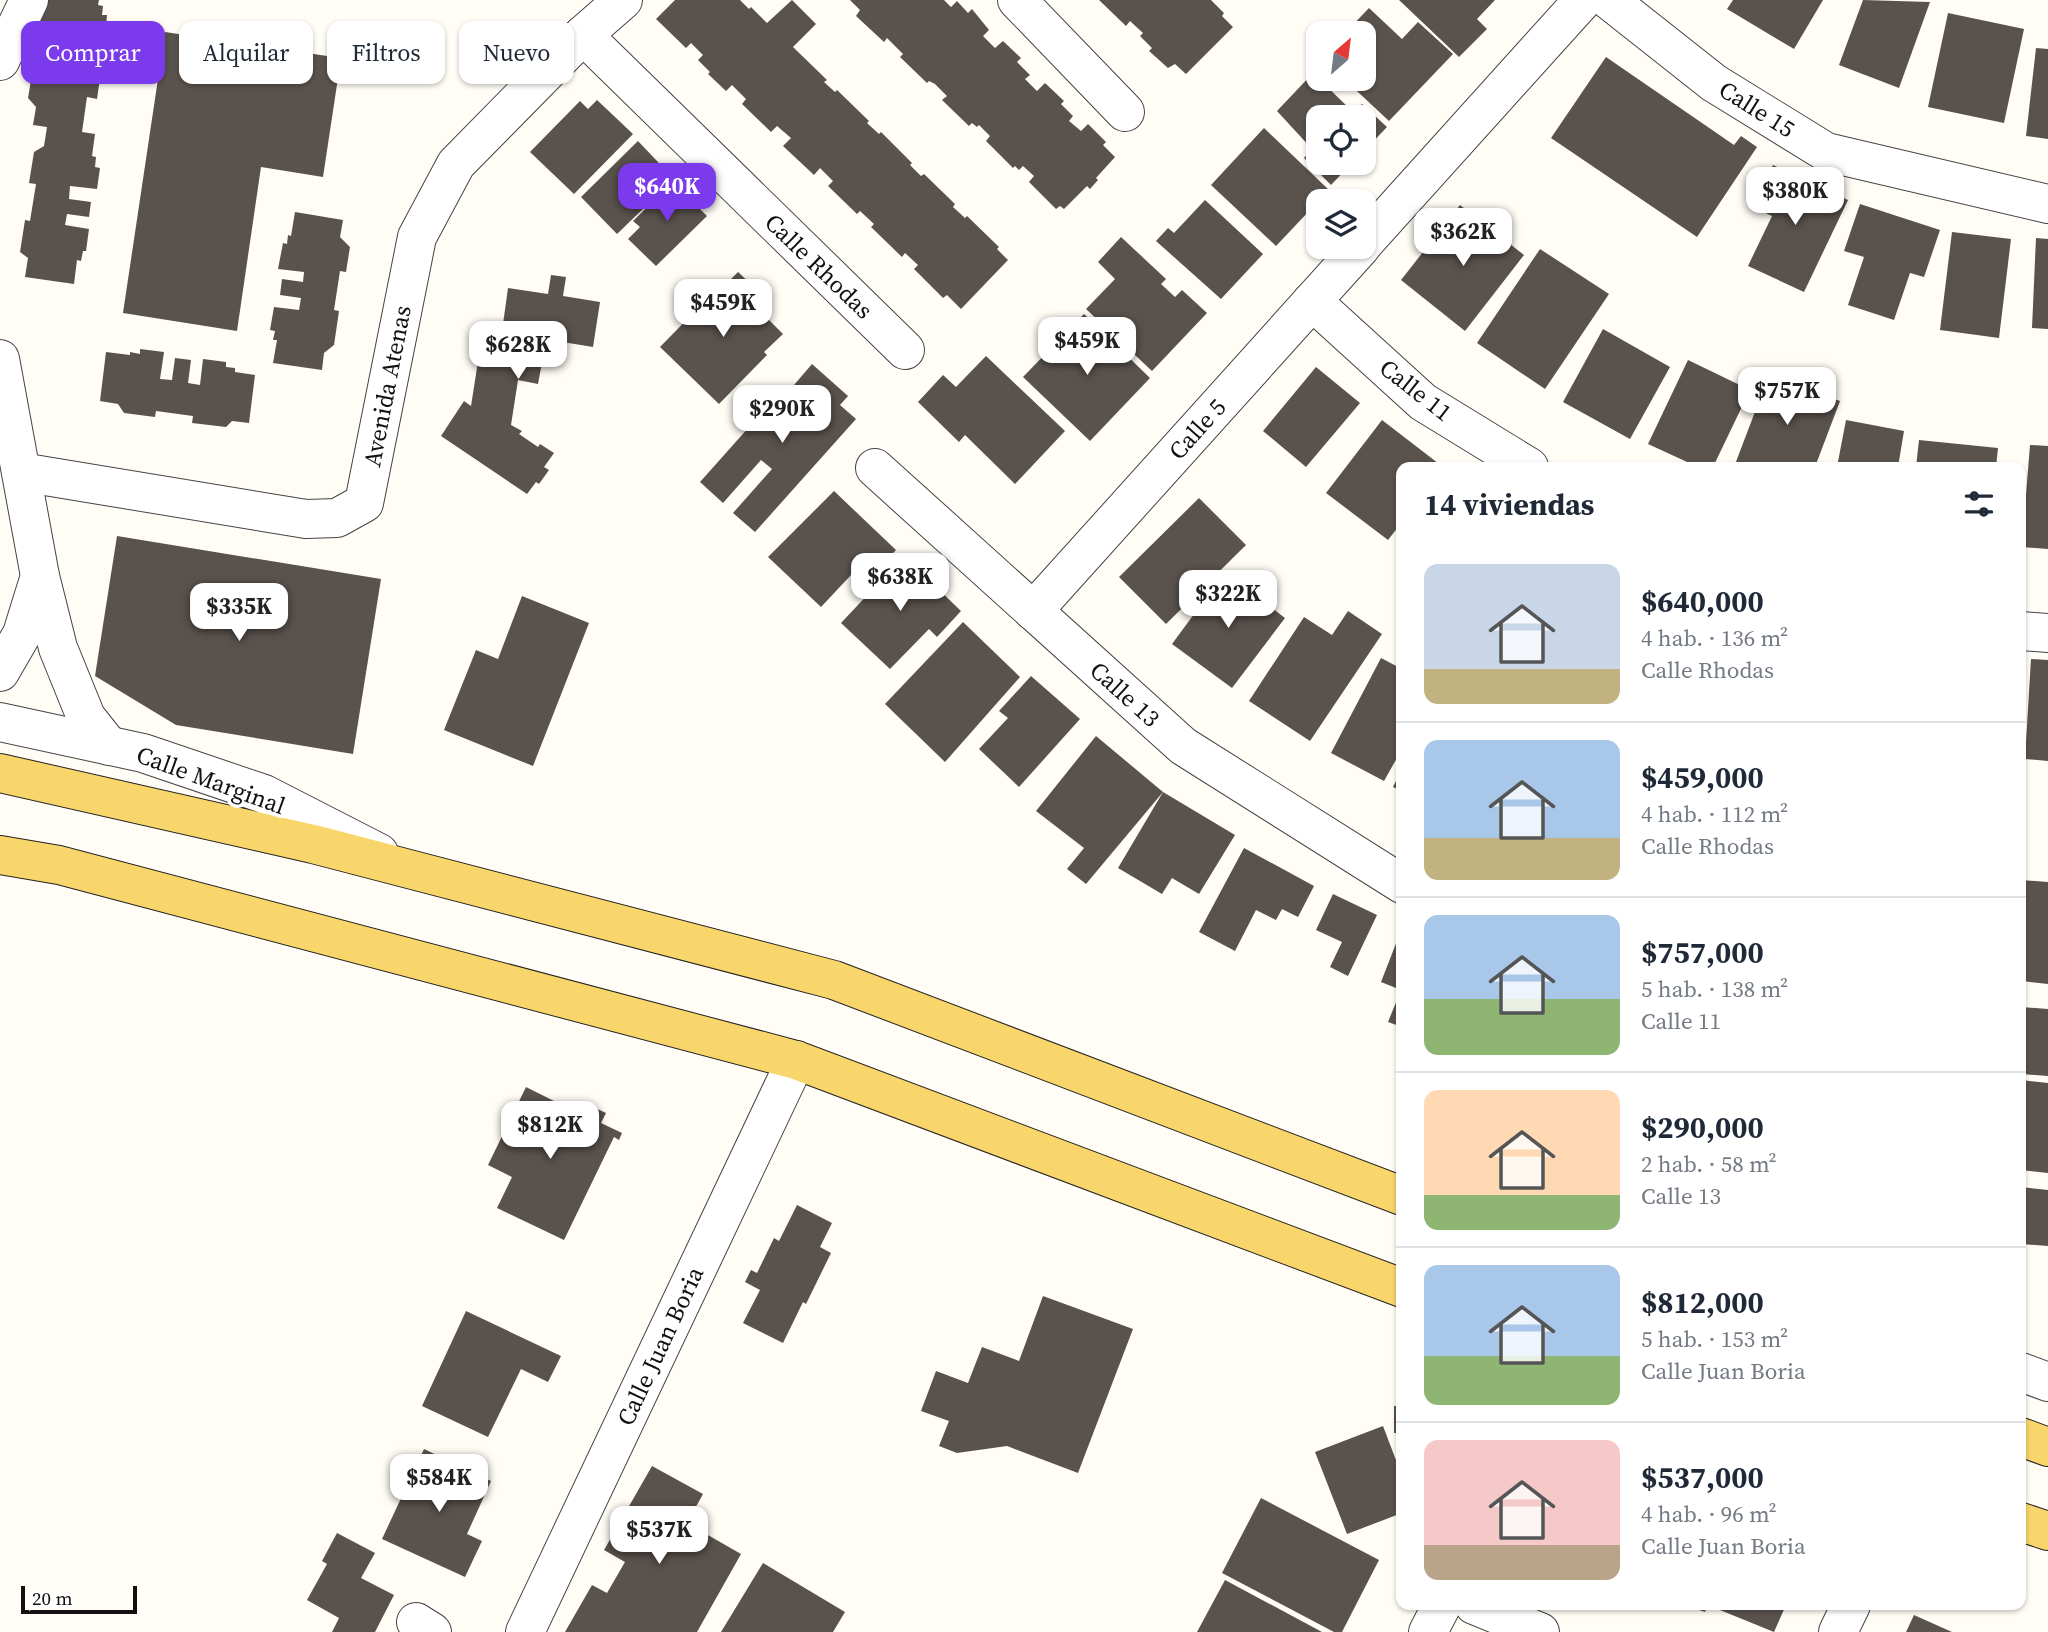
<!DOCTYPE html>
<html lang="es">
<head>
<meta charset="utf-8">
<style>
	:root { --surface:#fff; --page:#f2f2f3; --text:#1f2937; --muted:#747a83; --line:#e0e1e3; --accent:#7c3aed }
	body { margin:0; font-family:"Source Serif 4",serif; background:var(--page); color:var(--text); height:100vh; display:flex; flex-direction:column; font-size:26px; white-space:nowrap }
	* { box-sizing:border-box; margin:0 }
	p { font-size:23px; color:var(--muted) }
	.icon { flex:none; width:38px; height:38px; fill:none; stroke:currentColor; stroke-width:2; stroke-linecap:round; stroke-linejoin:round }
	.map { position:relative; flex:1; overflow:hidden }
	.drawer { position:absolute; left:1396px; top:462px; width:630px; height:1148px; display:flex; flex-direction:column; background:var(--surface); border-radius:14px; box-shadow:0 2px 5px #0004 }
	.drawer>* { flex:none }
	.banner { position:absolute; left:21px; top:21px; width:665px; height:63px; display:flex; gap:14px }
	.needle { width:46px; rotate:28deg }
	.buttons { position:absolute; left:1306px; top:21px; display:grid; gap:14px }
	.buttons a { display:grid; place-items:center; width:70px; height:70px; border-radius:14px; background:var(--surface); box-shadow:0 2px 5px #0004; font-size:35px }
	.scale { position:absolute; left:21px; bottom:18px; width:116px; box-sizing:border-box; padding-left:7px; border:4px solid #111; border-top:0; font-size:19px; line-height:24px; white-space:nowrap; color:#111; -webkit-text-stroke:5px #fff; paint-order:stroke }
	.price { position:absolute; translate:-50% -60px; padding:0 16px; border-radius:14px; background:#fff; color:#222; font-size:23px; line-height:46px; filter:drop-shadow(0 2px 4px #0008) }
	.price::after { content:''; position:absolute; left:50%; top:42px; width:21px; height:16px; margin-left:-10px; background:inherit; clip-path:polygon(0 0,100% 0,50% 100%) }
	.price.current { background:var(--accent); color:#fff }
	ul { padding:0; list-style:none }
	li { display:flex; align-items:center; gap:21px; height:175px; padding:0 28px }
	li+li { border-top:2px solid var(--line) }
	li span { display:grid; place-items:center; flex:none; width:196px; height:140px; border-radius:14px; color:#555 }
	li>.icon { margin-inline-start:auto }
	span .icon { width:84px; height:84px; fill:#fffc; stroke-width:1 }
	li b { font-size:30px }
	h2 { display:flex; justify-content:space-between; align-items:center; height:84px; padding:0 28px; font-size:30px }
	.chip { padding:0 24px; border-radius:14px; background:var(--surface); box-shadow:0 2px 5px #0004; font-size:24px; line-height:63px }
	.chip.current { background:var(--accent); color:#fff }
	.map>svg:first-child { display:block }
</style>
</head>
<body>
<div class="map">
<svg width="2048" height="1632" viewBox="0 0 2048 1632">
	<rect width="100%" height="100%" fill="#fffdf5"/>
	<!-- building -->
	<g fill="#5a524d">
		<polygon points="43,0 99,0 98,5 103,6 102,15 107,15 105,38 78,34 76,46 98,50 96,65 74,62 72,74 100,78 97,99 87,97 82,132 95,134 92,156 96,157 95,167 100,168 97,189 70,186 69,199 91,202 89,217 67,214 65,225 89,229 86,251 83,251 81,261 77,260 74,284 25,277 28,258 20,252 25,220 30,221 36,184 29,183 34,152 44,146 47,127 33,125 36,107 28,98 33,68 37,68 43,30 38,30"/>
		<polygon points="675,0 740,0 749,9 751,7 767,23 792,0 816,24 793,47 827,80 824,82 835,92 837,90 869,121 867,123 879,134 881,132 912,163 910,165 921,176 924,174 955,204 953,207 965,218 967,216 999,247 997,249 1008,260 961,309 947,295 943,298 914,269 918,265 905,253 902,257 871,227 874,224 860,211 857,214 828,186 833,181 820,168 814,175 783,146 791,138 777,126 771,132 742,104 746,99 732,85 726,91 708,74 710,72 698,60 703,55 691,43 686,48 656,19"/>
		<polygon points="850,0 944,0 951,7 957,1 968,13 972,9 989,30 983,36 995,48 1003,41 1021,58 1017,62 1030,75 1025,79 1037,91 1045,83 1064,101 1061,104 1073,116 1069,121 1081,131 1088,124 1106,142 1103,145 1115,157 1096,178 1098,180 1090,189 1087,186 1064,209 1060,206 1056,209 1029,182 1034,176 1023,166 1019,170 1015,166 1013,168 986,141 990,136 979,125 977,127 972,123 969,126 942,100 947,96 935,84 929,81 927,83 900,57 903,54 887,38 884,42 856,16 860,10"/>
		<polygon points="1099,0 1211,0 1224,13 1222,16 1233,27 1186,74 1175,64 1168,68 1149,51 1152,48 1140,36 1143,33 1130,21 1126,26"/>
		<polygon points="1399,0 1495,0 1477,19 1487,29 1459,57"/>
		<polygon points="1733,0 1823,0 1794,49 1727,9"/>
		<polygon points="1863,0 1930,2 1899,88 1839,65"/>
		<polygon points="1369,8 1402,39 1418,22 1453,54 1389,121 1344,79 1363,79 1363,33 1345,33"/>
		<polygon points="1948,13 2024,29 2004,123 1928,107"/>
		<polygon points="1330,25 1339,33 1322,33"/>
		<polygon points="165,32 341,58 323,177 261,167 237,331 123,313"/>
		<polygon points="1318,37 1318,54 1309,46"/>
		<polygon points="2036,48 2048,49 2048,139 2026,136"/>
		<polygon points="1606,57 1734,145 1741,136 1757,147 1697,237 1551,138"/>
		<polygon points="1313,73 1353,112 1362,104 1387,127 1363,152 1363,117 1318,117 1318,163 1352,163 1331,185 1304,158 1312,149 1277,111"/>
		<polygon points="597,100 633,134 574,194 530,152 580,101 588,109"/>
		<polygon points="1264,128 1329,190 1276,246 1211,185"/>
		<polygon points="638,141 674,179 617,234 581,197"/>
		<polygon points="1773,165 1848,200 1804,292 1748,266 1772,216 1753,207"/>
		<polygon points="683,183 700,201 696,205 707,216 656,266 628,239 640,227 633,221 668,187 673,193"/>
		<polygon points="1205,200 1263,254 1221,299 1156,241 1168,228 1174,233"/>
		<polygon points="1860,204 1940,230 1924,277 1910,273 1894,320 1848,305 1864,257 1844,251"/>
		<polygon points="1460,205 1524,255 1465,331 1401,280"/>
		<polygon points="295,212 343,220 340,237 350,247 346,272 340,271 334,310 339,311 334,345 324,353 322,370 273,363 277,340 273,340 275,331 270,330 274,307 299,310 301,298 280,295 282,279 303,282 304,272 278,269 283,243 287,244 288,235 291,236"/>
		<polygon points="1952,232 2011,239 1999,338 1940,330"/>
		<polygon points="1121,237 1166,279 1161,284 1175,297 1182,290 1207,313 1152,371 1086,309 1115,279 1098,262"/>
		<polygon points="2036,238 2048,239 2048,329 2032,328"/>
		<polygon points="1540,249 1609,294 1545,389 1477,343"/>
		<polygon points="738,272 764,296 748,313 757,322 764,315 783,334 764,352 767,355 719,404 660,347 708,298 710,300"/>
		<polygon points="551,275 566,277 563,296 600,302 593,347 544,339 545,335 532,333 528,355 543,357 538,384 518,380 511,425 522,431 519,434 538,447 540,444 554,453 544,467 549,470 539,484 536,482 527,494 441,436 464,401 471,406 479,355 491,356 496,323 503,324 508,288 548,294"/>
		<polygon points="1084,314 1150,378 1090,441 1023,377"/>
		<polygon points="1603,329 1670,367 1630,439 1563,402"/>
		<polygon points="140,349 164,352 160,379 172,380 175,358 191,360 188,383 200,385 203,359 226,362 226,367 235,368 235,372 255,375 249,423 232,421 226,427 192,423 193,416 156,411 155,417 124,413 118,404 100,401 106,352 130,355 130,352 140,354"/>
		<polygon points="986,356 1065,431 1015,484 965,435 959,442 918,402 943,375 956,387"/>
		<polygon points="1688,360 1750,390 1713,467 1698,467 1648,444"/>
		<polygon points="812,364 848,396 840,405 856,419 755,532 733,513 772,469 761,460 723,503 700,482 783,389 788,392"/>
		<polygon points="1316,367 1360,403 1306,467 1263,431"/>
		<polygon points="1769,375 1840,401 1815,467 1734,467"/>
		<polygon points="1382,420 1443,467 1402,467 1402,522 1388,540 1326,493"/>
		<polygon points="1846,420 1904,431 1898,467 1837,467"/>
		<polygon points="1919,440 1998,448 1996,467 1916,467"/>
		<polygon points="2030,445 2048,446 2048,549 2021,547 2021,495 2026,495"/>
		<polygon points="834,491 896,550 863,585 852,574 821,607 768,557"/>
		<polygon points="1199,498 1246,545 1166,624 1119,577"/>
		<polygon points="117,536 381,579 353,754 176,725 95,676"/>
		<polygon points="904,556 961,611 937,637 929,629 890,669 841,623"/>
		<polygon points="1225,572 1285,618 1232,688 1172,644"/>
		<polygon points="522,596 589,623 533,766 444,730 476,650 498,659"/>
		<polygon points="1348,611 1382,634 1310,741 1249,701 1304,617 1332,635"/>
		<polygon points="963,622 1020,677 945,762 885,704"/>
		<polygon points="1381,658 1402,669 1402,749 1384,781 1331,753"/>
		<polygon points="2031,659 2048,660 2048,761 2025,759"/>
		<polygon points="1031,676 1080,719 1019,787 979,749 1008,718 999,711"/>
		<polygon points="1096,736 1163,792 1086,884 1067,869 1084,848 1036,811"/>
		<polygon points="1402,769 1402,791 1393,787"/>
		<polygon points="1163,792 1235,835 1199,894 1172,878 1162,894 1118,868"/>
		<polygon points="1244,848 1314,886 1298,917 1282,909 1276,920 1256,910 1235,951 1199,932"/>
		<polygon points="2021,880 2048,882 2048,984 2021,981"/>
		<polygon points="1333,894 1377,915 1348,976 1330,967 1342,942 1316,930"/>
		<polygon points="1402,928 1402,1027 1388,1022 1401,990 1381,982"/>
		<polygon points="2021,1007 2048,1009 2048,1076 2021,1074"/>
		<polygon points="2021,1080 2048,1083 2048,1173 2021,1170"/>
		<polygon points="526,1087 582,1115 587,1104 606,1113 601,1123 622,1133 619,1140 614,1137 564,1240 497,1208 512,1177 488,1165"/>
		<polygon points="2021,1187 2048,1190 2048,1246 2021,1244"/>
		<polygon points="797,1205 832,1223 820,1247 831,1253 806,1304 803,1302 783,1343 743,1323 760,1290 745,1282 751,1270 757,1273 774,1238 779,1241"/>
		<polygon points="1043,1296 1133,1329 1078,1473 1007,1446 957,1453 939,1446 949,1421 921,1411 936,1371 968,1383 982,1347 1019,1361"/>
		<polygon points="466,1311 561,1356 548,1382 521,1369 488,1437 422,1406"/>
		<rect x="1394" y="1406" width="8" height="27"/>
		<polygon points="1383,1426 1402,1476 1402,1513 1347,1534 1315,1452"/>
		<polygon points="424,1449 491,1481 467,1534 482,1541 465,1577 382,1539"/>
		<polygon points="652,1466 703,1494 687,1523 741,1554 697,1632 565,1632 592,1585 607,1593 625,1562 604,1550"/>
		<polygon points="1261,1498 1379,1560 1342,1632 1334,1632 1222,1573"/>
		<polygon points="337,1533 375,1553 361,1578 394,1595 375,1632 332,1632 339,1618 307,1600 327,1564 322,1561"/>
		<polygon points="763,1563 845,1612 833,1632 721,1632"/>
		<polygon points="1225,1580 1322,1632 1197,1632"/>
		<polygon points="1685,1605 1707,1605 1705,1612"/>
		<polygon points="1716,1605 1786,1605 1774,1632 1715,1608"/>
		<polygon points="1914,1615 1952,1632 1906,1632"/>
	</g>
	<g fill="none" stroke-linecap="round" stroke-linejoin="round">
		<defs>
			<g id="minor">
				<polyline points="1017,0 1125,112"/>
				<polyline points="1609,0 1714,83 1826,152 2048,204"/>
				<polyline points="583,35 905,350"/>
				<polyline points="0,61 29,0"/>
				<polyline points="1363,244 1583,0"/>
				<polyline points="1312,301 1423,402 1529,467"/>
				<polyline points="0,359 40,576 58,648 86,717 109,746"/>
				<polyline points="875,468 1183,746 1402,884"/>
				<polyline points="21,472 306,519 337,518 364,503 417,237 456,164 583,35 623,0"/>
				<polyline points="1033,611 1361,247"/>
				<polyline points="2021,631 2048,633"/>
				<polyline points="0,672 22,634 40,576"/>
				<polyline points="0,722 143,753 264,794 379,853"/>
				<polyline points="2021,1372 2048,1382"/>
				<polyline points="1474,1605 1540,1632"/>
				<polyline points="416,1622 432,1632"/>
				<polyline points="525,1632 796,1060"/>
				<polyline points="1428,1632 1442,1605"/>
				<polyline points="1838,1632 1851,1605"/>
			</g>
			<g id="major">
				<polyline points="0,773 313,844 834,980 1402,1196"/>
				<polyline points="0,855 59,865 796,1060 1402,1288"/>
				<polyline points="2021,1437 2048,1447"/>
				<polyline points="2021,1522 2048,1531"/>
			</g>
		</defs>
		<!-- minor casing -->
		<use href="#minor" stroke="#444" stroke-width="40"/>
		<!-- major casing -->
		<use href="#major" stroke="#222" stroke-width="40"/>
		<!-- minor -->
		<use href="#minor" stroke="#fff" stroke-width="38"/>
		<!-- major -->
		<use href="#major" stroke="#f9d66b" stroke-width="38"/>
	</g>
	<g text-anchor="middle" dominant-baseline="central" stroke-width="7" stroke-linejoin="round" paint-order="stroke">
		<!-- street labels -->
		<g font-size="24" fill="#111" stroke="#fff">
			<text transform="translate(1757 109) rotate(32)">Calle 15</text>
			<text transform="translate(819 266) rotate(44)">Calle Rhodas</text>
			<text transform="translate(387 386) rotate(-79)">Avenida Atenas</text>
			<text transform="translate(1416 390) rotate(38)">Calle 11</text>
			<text transform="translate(1197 429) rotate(-48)">Calle 5</text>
			<text transform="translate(1125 694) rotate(42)">Calle 13</text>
			<text transform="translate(211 780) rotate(20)">Calle Marginal</text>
			<text transform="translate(660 1346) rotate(-65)">Calle Juan Boria</text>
		</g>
	</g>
</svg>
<div class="buttons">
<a><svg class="needle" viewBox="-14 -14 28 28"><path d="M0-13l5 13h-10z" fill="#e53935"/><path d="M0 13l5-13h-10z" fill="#747a83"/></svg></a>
<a><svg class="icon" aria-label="locate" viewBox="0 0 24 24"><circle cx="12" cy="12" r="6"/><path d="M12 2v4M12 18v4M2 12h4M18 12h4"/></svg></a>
<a><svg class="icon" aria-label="layers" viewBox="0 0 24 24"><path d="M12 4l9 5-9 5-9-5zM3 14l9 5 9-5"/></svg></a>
</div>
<div class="scale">20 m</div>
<b class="price current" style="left:667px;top:223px">$640K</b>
<b class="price" style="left:1795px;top:227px">$380K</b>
<b class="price" style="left:1463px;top:268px">$362K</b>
<b class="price" style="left:723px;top:339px">$459K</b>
<b class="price" style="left:1087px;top:377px">$459K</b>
<b class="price" style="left:518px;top:381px">$628K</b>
<b class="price" style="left:1787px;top:427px">$757K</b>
<b class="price" style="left:782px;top:445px">$290K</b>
<b class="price" style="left:900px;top:613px">$638K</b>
<b class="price" style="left:1228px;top:630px">$322K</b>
<b class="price" style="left:239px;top:643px">$335K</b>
<b class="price" style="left:550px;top:1161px">$812K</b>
<b class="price" style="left:439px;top:1514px">$584K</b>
<b class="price" style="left:659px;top:1566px">$537K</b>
<div class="banner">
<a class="chip current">Comprar</a>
<a class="chip">Alquilar</a>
<a class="chip">Filtros</a>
<a class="chip">Nuevo</a>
</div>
<section class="drawer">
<h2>14 viviendas<svg class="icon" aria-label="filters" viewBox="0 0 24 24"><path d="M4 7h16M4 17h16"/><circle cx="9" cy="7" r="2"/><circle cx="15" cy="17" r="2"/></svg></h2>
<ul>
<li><span style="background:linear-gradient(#c9d6e8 75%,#c2b280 0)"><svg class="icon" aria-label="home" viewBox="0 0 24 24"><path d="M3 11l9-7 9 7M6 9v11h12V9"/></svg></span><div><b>$640,000</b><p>4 hab. · 136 m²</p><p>Calle Rhodas</p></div></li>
<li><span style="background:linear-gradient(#a9c7e8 70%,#c2b280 0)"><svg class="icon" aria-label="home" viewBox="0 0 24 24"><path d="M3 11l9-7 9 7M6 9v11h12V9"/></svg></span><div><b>$459,000</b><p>4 hab. · 112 m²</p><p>Calle Rhodas</p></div></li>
<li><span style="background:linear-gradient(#a9c7e8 60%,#8fb573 0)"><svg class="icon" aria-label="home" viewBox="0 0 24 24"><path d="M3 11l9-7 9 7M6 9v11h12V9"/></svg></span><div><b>$757,000</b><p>5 hab. · 138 m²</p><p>Calle 11</p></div></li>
<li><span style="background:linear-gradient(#ffd9b3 75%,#8fb573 0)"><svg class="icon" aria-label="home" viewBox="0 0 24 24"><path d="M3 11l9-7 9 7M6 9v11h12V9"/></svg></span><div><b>$290,000</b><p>2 hab. · 58 m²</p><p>Calle 13</p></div></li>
<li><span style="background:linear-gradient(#a9c7e8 65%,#8fb573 0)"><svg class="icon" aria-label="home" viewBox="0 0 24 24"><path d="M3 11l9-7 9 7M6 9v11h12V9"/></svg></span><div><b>$812,000</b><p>5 hab. · 153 m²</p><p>Calle Juan Boria</p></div></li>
<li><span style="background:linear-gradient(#f6c9c9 75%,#b9a48a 0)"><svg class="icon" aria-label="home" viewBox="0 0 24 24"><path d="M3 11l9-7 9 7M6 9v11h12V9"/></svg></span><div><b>$537,000</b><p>4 hab. · 96 m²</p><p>Calle Juan Boria</p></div></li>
</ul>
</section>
</div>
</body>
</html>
